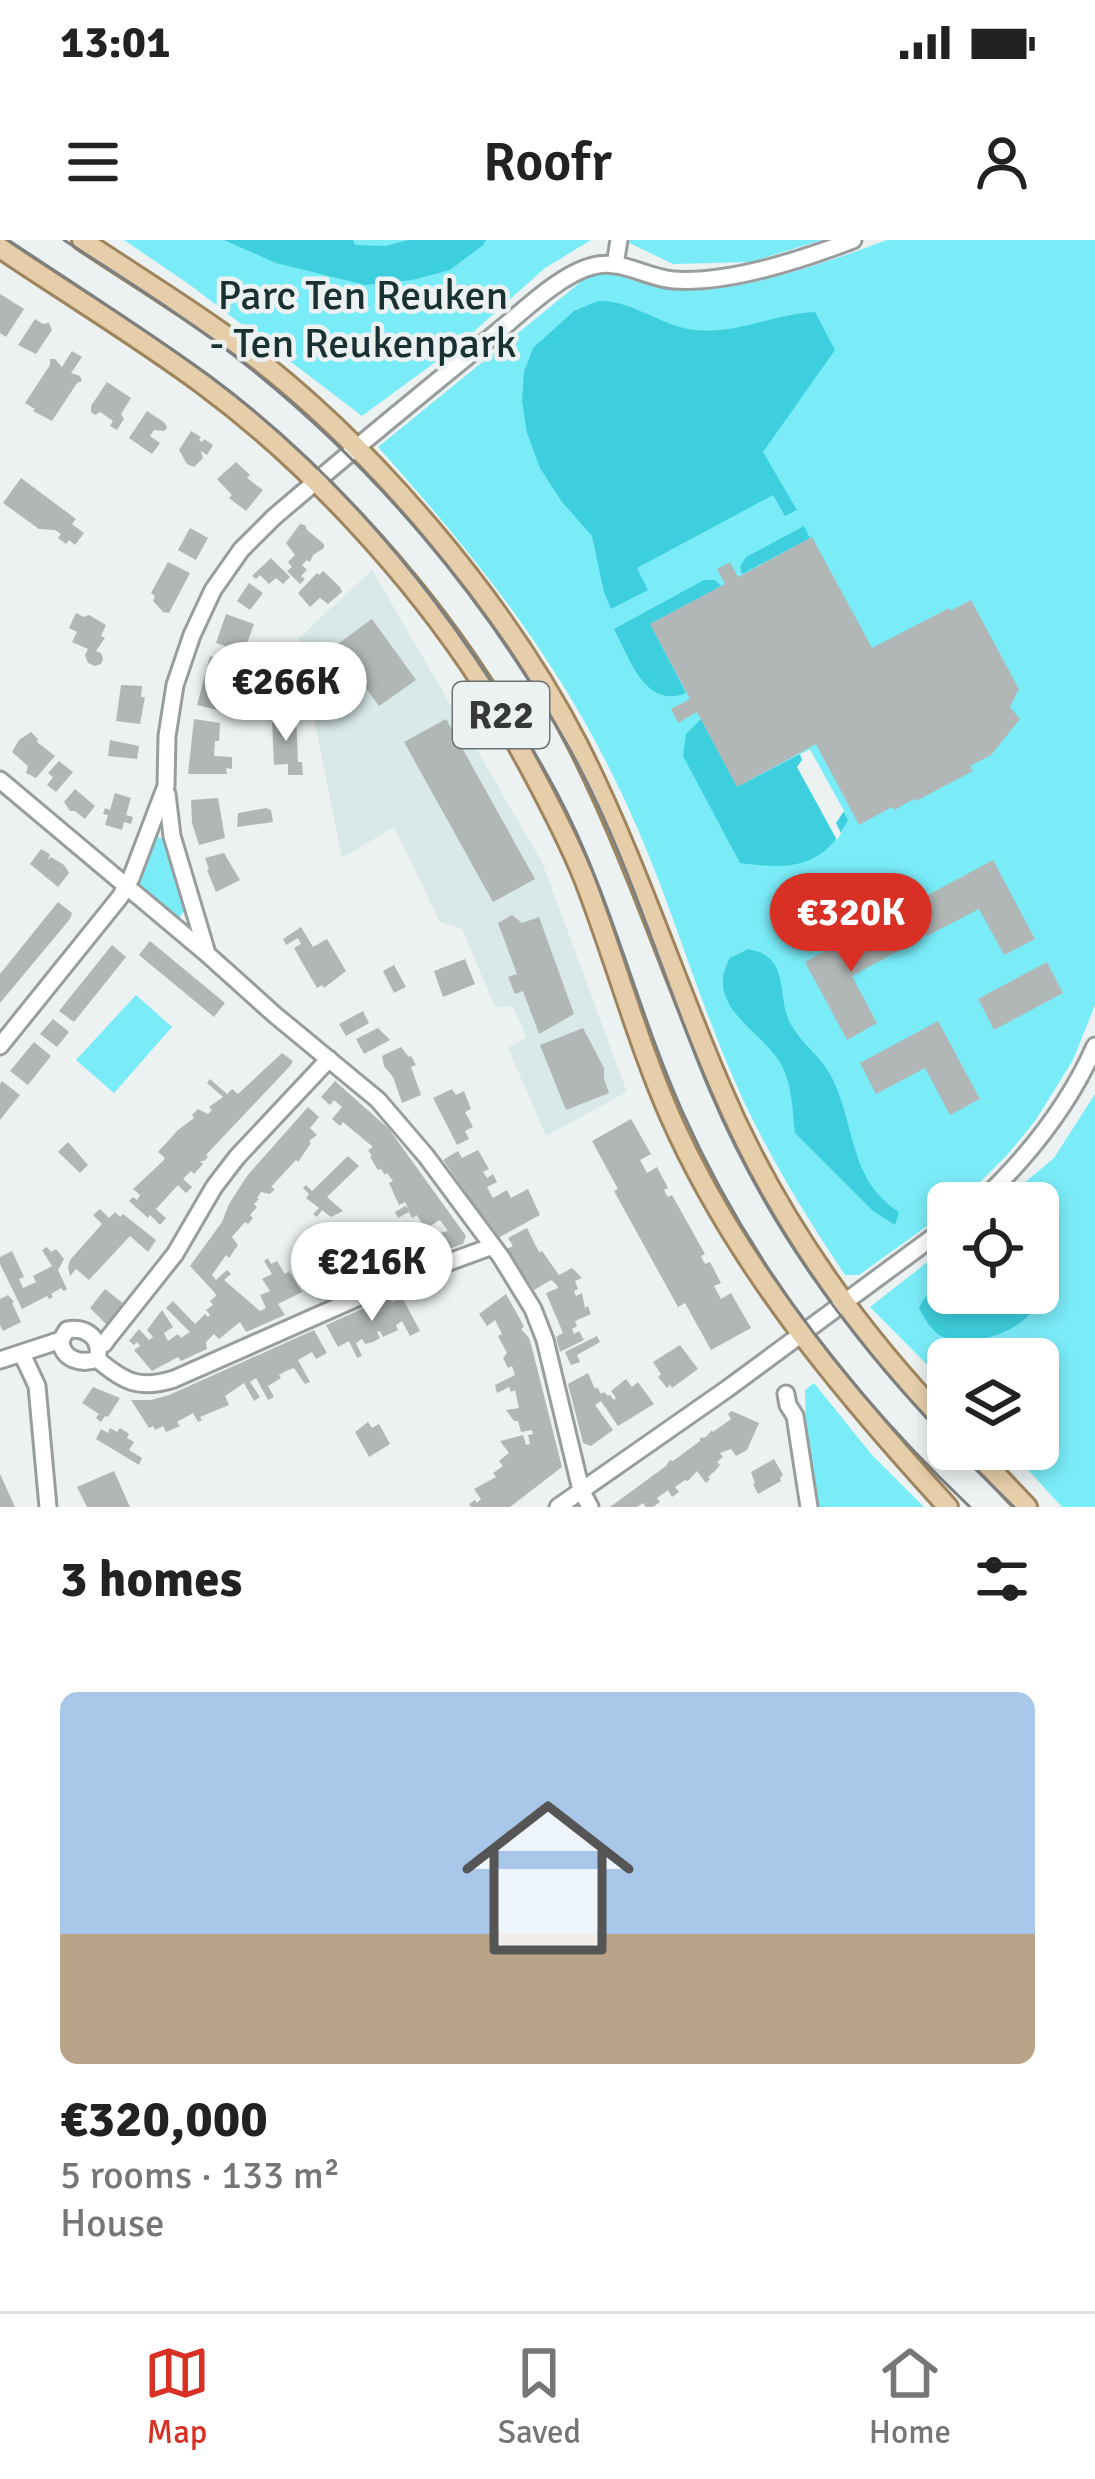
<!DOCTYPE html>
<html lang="en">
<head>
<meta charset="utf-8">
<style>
	:root { --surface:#fff; --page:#f6f6f6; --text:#222; --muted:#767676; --line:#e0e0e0; --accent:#d93025 }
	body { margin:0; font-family:Signika,sans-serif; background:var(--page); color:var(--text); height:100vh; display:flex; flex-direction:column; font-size:45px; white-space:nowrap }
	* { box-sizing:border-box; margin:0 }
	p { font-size:39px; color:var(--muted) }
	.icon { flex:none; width:66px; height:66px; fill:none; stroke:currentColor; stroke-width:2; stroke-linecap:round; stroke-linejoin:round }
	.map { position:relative; height:1267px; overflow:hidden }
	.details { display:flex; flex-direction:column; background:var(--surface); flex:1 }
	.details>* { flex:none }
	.tools { position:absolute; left:927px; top:942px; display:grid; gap:24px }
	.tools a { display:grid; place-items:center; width:132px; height:132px; border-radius:18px; background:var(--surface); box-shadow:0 6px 18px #0003; font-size:60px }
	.price { position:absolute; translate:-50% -102px; padding:0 27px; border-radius:42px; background:#fff; color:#222; font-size:39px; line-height:78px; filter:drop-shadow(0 3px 6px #0008) }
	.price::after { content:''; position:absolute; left:50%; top:72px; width:36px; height:27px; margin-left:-18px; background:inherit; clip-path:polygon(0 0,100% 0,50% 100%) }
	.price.current { background:var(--accent); color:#fff }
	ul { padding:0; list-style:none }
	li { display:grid; align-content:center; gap:24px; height:636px; padding:0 60px }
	li span { display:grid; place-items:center; height:372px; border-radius:18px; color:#555 }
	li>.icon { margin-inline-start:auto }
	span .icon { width:216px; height:216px; fill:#fffc; stroke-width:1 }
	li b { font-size:51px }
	h2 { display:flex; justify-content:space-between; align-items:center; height:144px; padding:0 60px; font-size:51px }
	.status { display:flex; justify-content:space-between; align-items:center; height:84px; padding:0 60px; background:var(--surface); direction:ltr }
	.status svg { height:33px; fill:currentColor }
	header { display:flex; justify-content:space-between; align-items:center; height:156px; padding:0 60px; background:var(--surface); font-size:54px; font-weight:600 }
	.tabs { display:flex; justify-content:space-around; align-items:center; height:168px; border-top:3px solid var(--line); background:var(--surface); font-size:33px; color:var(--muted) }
	.tabs a { display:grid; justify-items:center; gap:6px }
	.tabs .current { color:var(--accent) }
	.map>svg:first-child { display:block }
</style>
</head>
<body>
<div class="status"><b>13:01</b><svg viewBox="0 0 49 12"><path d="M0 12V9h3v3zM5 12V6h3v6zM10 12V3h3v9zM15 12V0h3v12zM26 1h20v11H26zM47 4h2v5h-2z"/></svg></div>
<header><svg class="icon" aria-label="menu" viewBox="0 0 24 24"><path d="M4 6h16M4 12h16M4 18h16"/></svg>Roofr<svg class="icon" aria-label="person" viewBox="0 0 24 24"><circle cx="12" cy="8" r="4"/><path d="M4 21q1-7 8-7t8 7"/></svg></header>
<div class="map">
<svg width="1095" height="1267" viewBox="0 0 1095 1267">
	<rect width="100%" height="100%" fill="#ecf2f2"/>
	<!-- built -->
	<polygon fill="#d9e8e9" points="372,330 542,622 627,852 546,896 508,808 527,797 512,766 495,767 462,689 440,682 394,587 342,618 298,399"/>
	<!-- green -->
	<g fill="#7aecf8">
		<polygon points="124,0 591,0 545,28 460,104 362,176 190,45"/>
		<polygon points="623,0 822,0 751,22 673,24"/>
		<path d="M887,0H1095V765L1073,820L1035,881L1008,914L961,961L948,963V971L859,1035H845C803,972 763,907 733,837C694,748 668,653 627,565C563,425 479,320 378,207L588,36C608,30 623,38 642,43C660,48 679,51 697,50C754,48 834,20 887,0Z"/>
		<polygon points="156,596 163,599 186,669 178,679 136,644"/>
		<polygon points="136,755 172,787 114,853 76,820"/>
		<polygon points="1095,854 1095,1267 1062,1267 1009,1209 1038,1209 1038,1119 948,1119 948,1146 870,1067 948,1006 948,1053 1038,1053 1038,963 1000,963 1054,918"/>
		<polygon points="814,1143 872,1215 924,1267 818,1267 806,1197 805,1150"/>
	</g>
	<!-- water -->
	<g fill="#3ecfde">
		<polygon points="224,0 353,0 355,5 386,6 408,0 486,0 483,5 450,30 412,40 365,45 276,23"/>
		<path d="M598,61C632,59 661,87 696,90C737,94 774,74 815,72L835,110L763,212L797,270L785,276L773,255L637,328L648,350L611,369L604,352L592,296L562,262L540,228L527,193L522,161L524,132L533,108L574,71Z"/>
		<polygon points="804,286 810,298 742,334 740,327 746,317"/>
		<path d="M704,340H715L721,346L650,384L686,453C645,470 629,417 614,389Z"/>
		<path d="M701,479L737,547L810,509L848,580C822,630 790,629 740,623L683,516L686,494Z"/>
		<path d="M748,709C791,716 776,755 790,783C800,802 819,815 830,834C856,881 847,939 899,972L895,985L873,971L795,893C792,871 793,849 783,828C765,790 702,769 730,718Z"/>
		<path d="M948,1029V1053H1038V1048C1045,1086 972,1111 943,1097C931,1091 925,1079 919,1068C925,1052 940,1049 948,1029Z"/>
	</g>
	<!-- pier -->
	<polygon fill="#ecf2f2" points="810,509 844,571 836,583 841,593 837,600 797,527 802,520 800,514"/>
	<!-- building -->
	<g fill="#b1b7b7">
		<polygon points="0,54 24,69 6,97 0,93"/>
		<polygon points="35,79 43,84 49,83 52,90 36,114 18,105"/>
		<polygon points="72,111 82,117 71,133 80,136 82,141 77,143 52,181 33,171 35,169 25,163 50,125 50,119 55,119 62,127"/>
		<polygon points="107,142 131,158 121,174 124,179 117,190 110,186 113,181 100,172 95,175 91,172 91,166"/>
		<polygon points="147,171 165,183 167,188 164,191 154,190 150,196 160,203 152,214 129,198"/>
		<polygon points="191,191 201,197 199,200 202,202 204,199 213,205 207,215 201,211 203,218 194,227 187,224 179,210"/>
		<polygon points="236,222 250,235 247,238 263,250 246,271 229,258 232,255 217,239"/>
		<polygon points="21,238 76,279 72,284 84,293 75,305 69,300 66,304 58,298 61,294 55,290 39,289 3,263"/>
		<polygon points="300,284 305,285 307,290 324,304 324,308 313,315 310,322 307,320 302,325 307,330 301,336 305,339 300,344 287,331 292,327 288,322 295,315 286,303"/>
		<polygon points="190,288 208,298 196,320 178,310"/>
		<polygon points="812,297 872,408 949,368 950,371 971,360 1019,449 1010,467 1020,479 991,515 970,526 973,531 916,561 914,559 894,570 892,567 859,585 816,504 737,547 697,472 678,483 671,469 690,459 650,384 725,344 717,329 730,322 738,337"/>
		<polygon points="271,318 290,337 283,344 276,338 269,344 260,335 256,339 252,336"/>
		<polygon points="168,322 190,333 169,373 163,372 153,361 155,356 151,353"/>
		<polygon points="323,331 340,347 342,352 328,364 320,358 310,367 298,353 317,333 319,335"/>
		<polygon points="249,343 263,353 250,370 237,361"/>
		<polygon points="76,373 84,377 89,375 106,385 101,396 105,398 96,411 101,413 103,419 101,424 95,426 88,423 85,415 88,409 72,402 77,392 69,388"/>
		<polygon points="226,374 254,384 246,406 242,404 240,411 216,403"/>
		<polygon points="372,379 416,440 379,466 335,406"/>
		<polygon points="210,416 232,423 227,437 234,439 229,456 223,454 218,470 197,465"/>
		<polygon points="121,445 142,446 141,457 145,457 140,484 116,481"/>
		<polygon points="296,476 298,522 302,522 303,535 288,535 288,524 274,525 272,478"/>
		<polygon points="194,479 220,483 219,501 215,501 214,516 232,517 232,529 226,528 227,534 188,534"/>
		<polygon points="446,479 535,639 493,662 404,502"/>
		<polygon points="31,492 38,499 37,502 55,516 36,538 26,533 28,526 12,512 19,500"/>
		<polygon points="110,500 139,506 137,519 108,516"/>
		<polygon points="59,521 73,532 56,552 47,545 53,537 48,533"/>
		<polygon points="75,549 95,566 85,579 75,571 70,571 64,562"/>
		<polygon points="115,553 131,558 126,575 133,577 131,584 124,582 122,590 105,585 108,575 103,574 105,568 110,570"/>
		<polygon points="218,558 225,598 199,605 192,583 191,560"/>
		<polygon points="266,568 271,570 273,582 237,587 238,573"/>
		<polygon points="41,609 50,614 48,620 51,617 64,625 69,633 58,647 30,624"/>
		<polygon points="224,613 240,640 216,652 207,630 209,629 205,618"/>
		<polygon points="993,620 1035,699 1004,715 979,669 927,696 909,665"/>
		<polygon points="58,662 72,673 70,679 0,763 0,734"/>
		<polygon points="512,675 522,683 539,677 574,774 539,794 523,751 515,754 508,737 517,734 498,683"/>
		<polygon points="884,679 900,710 852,736 877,783 847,800 805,722"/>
		<polygon points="301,687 313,707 327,699 346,731 324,748 322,745 317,748 299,717 294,708 301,704 298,698 286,705 283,699"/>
		<polygon points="150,701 225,763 214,777 139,715"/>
		<polygon points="112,705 126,717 74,782 59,771"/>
		<polygon points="465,719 475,744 443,757 434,731"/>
		<polygon points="1047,722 1063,753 994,790 978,759"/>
		<polygon points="394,725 406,747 394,753 383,731"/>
		<polygon points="363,771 369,783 346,796 339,784"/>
		<polygon points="53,779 69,792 57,807 40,794"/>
		<polygon points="938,781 980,859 950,875 925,828 876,854 860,823"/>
		<polygon points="378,788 390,800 364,814 356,799"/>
		<polygon points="583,788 604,828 604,839 609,853 566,870 540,805"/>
		<polygon points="34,802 51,816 28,845 10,831"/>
		<polygon points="401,807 409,817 411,816 416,825 411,827 421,855 402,863 393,837 384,826 382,816"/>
		<polygon points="282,813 293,821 290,826 206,915 208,917 204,921 200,921 203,924 194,934 191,931 183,939 192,947 186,953 178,945 156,969 166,978 160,985 150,975 148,978 129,961 133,957 137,960 140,955 133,949 163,921 165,918 158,912 178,890 194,878 192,875 198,869 208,874 212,870 209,867 223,857 207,843 210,839 227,854 232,849 238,854"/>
		<polygon points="2,841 20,855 0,880 0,844"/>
		<polygon points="335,841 389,889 466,996 463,1004 389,1030 320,1060 308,1043 314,1040 309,1033 323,1024 328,1032 337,1027 335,1023 345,1018 348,1026 357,1022 355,1015 366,1011 368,1017 383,1012 380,1006 398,1000 400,1005 405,1004 404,1001 417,997 418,999 448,991 440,980 428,987 426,983 423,985 417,975 412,978 409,972 398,978 395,972 405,966 408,968 405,962 399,965 389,943 393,941 387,933 385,935 381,929 378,930 370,917 372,916 368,910 373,907 343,882 340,886 332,879 342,867 334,860 330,865 321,857"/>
		<polygon points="452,849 456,855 464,851 471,869 465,872 473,887 465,891 469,899 457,905 433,858"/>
		<polygon points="308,867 319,877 310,888 317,895 309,901 311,903 298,922 296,920 271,947 275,949 270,954 261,952 257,958 259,959 254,964 257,967 250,975 253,978 248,984 245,982 232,997 238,1005 229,1018 226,1015 212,1035 216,1040 227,1030 231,1034 224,1040 260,1071 266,1068 260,1055 270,1051 262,1039 272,1034 264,1021 268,1018 271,1024 277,1021 285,1034 289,1031 302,1052 278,1064 285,1075 246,1092 240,1082 219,1099 214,1094 206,1102 207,1109 181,1121 178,1117 152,1131 134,1110 140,1106 137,1102 134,1105 129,1101 139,1089 149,1100 153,1097 147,1090 162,1070 173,1087 164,1093 168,1101 178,1094 181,1098 190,1092 166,1068 173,1061 195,1084 205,1074 208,1077 210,1075 206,1070 213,1065 210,1061 216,1056 215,1053 190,1026 222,982 229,964 247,936"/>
		<polygon points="631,879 651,914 640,920 647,933 657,927 668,948 664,950 666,954 668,957 672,955 705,1014 701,1016 705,1024 710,1022 721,1043 714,1046 721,1059 731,1053 751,1088 711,1110 685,1063 678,1067 614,951 618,949 592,901"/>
		<polygon points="68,902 88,925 80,933 58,912"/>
		<polygon points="478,910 489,929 483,932 487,938 493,934 497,942 487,947 493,958 507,950 511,958 528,949 540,975 498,998 443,920 458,911 462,918"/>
		<polygon points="348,916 359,926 327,957 343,971 331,977 322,970 317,977 313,974 319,968 306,958 309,954 303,948 306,945 312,951"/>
		<polygon points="100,969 109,978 115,972 120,977 123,974 156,1000 148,1012 130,996 89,1040 76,1029 70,1036 68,1027 70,1020 102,984 93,975"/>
		<polygon points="527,988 539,1012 542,1011 559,1035 572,1028 582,1038 575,1041 578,1049 574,1051 576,1056 582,1053 585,1068 588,1066 591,1074 575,1081 577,1086 572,1089 574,1094 579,1091 584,1100 560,1112 556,1097 563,1093 546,1053 558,1048 556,1044 551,1040 534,1050 506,1009 513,1006 508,998"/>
		<polygon points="47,1007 51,1012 56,1009 64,1019 58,1030 67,1049 64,1051 61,1048 51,1054 53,1057 49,1059 47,1056 22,1069 0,1024 0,1017 12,1011 24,1037 19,1039 23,1048 36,1042 33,1036 52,1026 42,1010"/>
		<polygon points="105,1049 124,1064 114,1082 111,1080 107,1085 90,1068"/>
		<polygon points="506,1054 521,1081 524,1087 521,1089 529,1098 532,1108 562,1227 510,1267 471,1267 469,1264 475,1260 477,1263 481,1259 474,1249 496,1237 493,1233 503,1226 499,1221 509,1213 500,1201 523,1195 526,1205 530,1204 528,1195 533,1194 532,1190 521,1192 518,1181 514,1181 506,1170 519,1168 515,1150 511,1152 509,1147 497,1153 495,1145 515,1135 512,1126 508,1128 503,1118 507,1113 498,1096 502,1094 495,1080 487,1086 479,1074"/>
		<polygon points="8,1055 14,1062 12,1063 21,1082 3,1091 0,1085 0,1059"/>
		<polygon points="389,1057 392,1062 402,1057 420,1091 410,1096 402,1081 396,1085 398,1090 383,1097 380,1091 377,1092 380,1098 373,1102 365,1104 362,1099 356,1103 362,1116 357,1118 349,1101 338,1107 326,1085"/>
		<polygon points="314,1090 327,1113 316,1119 312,1112 298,1120 310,1142 305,1144 294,1128 286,1131 279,1135 281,1138 268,1146 274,1157 268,1160 256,1138 250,1142 260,1157 254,1161 244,1143 225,1156 229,1165 200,1177 202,1180 198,1182 193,1173 177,1182 180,1186 166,1192 163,1186 155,1190 153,1186 149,1188 131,1160 151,1160 169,1155"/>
		<polygon points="597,1096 600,1102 577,1115 580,1122 571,1125 565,1112"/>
		<polygon points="680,1105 698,1129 672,1148 670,1145 667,1148 658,1137 661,1134 653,1122"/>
		<polygon points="588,1133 595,1149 597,1147 601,1154 604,1152 608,1156 610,1155 614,1160 616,1158 611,1151 626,1139 632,1147 638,1142 654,1164 618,1186 601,1161 595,1165 613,1190 591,1206 583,1203 568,1144"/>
		<polygon points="93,1147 120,1158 108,1177 105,1176 101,1182 96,1178 99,1174 82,1163"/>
		<polygon points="732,1171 759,1183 747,1210 736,1216 731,1209 720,1213 723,1217 717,1222 720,1225 715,1231 708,1237 710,1239 706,1243 697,1231 688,1241 685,1240 675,1247 679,1252 672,1257 668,1250 657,1258 660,1262 653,1267 646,1267 643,1263 637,1267 610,1267 666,1226 670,1220 673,1221 700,1201 700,1198 706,1197 712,1190 713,1192 731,1179 728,1174"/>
		<polygon points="368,1182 372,1188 379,1184 390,1204 369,1217 355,1192"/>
		<polygon points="110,1188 117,1192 120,1188 129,1194 127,1198 134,1202 129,1210 142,1218 139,1225 96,1199 101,1189 108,1193"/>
		<polygon points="774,1219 783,1235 780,1238 781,1241 758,1254 753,1244 755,1243 751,1232"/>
		<polygon points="114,1231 130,1267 87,1267 77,1247"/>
		<polygon points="0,1234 15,1267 0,1267"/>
	</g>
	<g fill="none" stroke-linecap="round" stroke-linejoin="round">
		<defs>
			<g id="minor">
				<polyline points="615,25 619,0"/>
				<polyline points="0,540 206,713 275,775 378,860 426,916 501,1017 533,1069 545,1100 581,1250 590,1267"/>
				<polyline points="167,554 172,596 206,710"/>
				<path d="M0,806L120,657L131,638L166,546L167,496L175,445L192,395L213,350L241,310L274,277C347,215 421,154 495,94C521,73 560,34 593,26C619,18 647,38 673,40C729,44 801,20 853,0"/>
				<path d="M979,963C1026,919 1069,865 1095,806"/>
				<polyline points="98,1106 104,1104 109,1097 175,1014 214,947 237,917 329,819"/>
				<polyline points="22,1114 37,1146 48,1267"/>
				<path d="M97,1119C124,1142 139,1150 174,1139L391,1043L493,1006"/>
				<path d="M0,1120L61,1100C61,1119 81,1125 97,1119C103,1099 86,1086 67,1090L61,1100"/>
				<polyline points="786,1154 788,1165 795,1176 809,1267"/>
				<polyline points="558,1267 727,1149 948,986"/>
			</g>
			<g id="major">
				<path d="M82,0C134,35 189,68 240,106C369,202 505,362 578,505C634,616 672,734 721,848C775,975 853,1086 948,1185"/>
				<path d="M0,8C68,54 138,96 204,145C308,222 412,335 482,443C499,468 512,496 527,522C547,559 567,597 583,636C614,715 636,798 670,876C735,1023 840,1149 948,1267"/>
				<polyline points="972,1209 1027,1267"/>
			</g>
		</defs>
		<!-- minor casing -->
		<use href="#minor" stroke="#989e9e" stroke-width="21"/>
		<!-- major casing -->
		<use href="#major" stroke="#9e855d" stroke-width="24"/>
		<!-- minor -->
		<use href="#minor" stroke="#fff" stroke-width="15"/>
		<!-- major -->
		<use href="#major" stroke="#e6ceaa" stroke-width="18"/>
		<!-- tram -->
		<g stroke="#7d8080" stroke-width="3">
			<path d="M8,0C76,45 145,89 211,137C357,246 471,393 557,553C611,655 636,768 683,873C750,1023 852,1155 970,1267"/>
			<path d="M64,0C122,38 182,75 236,117C372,223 485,357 569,508C629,616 662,738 710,851C767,986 848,1096 948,1201"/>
			<polyline points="955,1209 1014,1267"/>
		</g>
	</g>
	<g text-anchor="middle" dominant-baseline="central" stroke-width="9" stroke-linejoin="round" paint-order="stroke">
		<!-- shield labels -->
		<rect fill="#ecf2f2" stroke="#6d7070" stroke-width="3" x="453" y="442" width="96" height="66" rx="9"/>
		<g font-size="39" font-weight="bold" fill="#373939">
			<text x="501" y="475">R22</text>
		</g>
		<!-- park labels -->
		<g font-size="42" fill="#1a3134" stroke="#ecf2f2">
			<text x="363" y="55">Parc Ten Reuken<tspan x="363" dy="48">- Ten Reukenpark</tspan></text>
		</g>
	</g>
</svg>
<div class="tools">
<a><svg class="icon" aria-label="locate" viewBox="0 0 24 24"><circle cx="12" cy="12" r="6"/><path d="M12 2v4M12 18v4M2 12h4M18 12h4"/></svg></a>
<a><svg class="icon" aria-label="layers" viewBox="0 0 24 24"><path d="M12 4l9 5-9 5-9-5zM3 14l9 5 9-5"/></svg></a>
</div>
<b class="price" style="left:286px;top:504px">€266K</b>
<b class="price current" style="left:851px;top:735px">€320K</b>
<b class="price" style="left:372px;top:1084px">€216K</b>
</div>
<section class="details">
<h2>3 homes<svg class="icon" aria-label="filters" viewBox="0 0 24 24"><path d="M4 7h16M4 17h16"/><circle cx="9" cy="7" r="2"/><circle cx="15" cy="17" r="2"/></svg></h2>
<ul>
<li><span style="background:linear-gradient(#a9c7e8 65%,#b9a48a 0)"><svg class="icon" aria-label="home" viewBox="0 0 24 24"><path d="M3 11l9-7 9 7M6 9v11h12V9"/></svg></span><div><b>€320,000</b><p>5 rooms · 133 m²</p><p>House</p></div></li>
</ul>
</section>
<nav class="tabs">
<a class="current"><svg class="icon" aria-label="map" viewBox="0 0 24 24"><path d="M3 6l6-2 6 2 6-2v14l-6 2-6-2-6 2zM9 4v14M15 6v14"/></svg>Map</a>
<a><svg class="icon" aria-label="saved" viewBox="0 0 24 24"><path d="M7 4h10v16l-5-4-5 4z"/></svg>Saved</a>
<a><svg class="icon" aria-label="home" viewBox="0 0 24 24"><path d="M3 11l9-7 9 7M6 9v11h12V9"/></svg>Home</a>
</nav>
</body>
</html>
